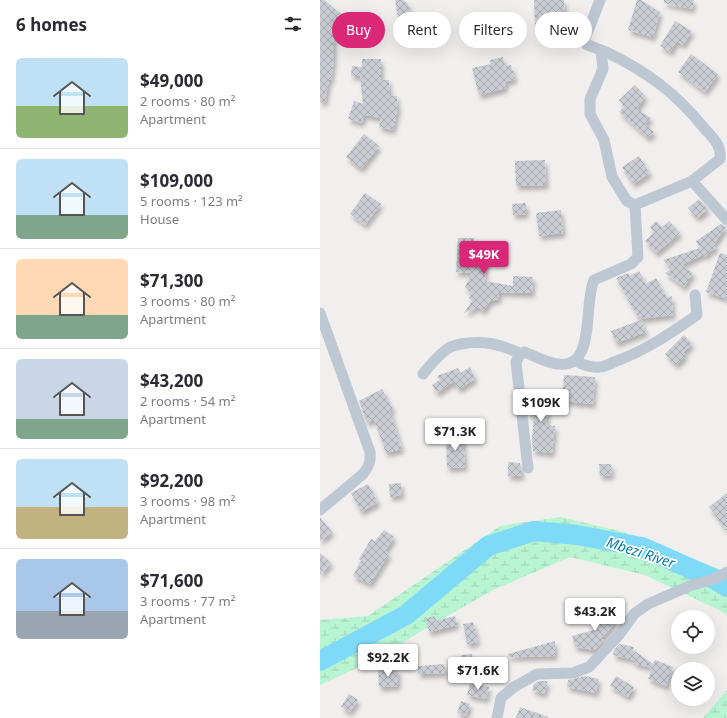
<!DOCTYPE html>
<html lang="en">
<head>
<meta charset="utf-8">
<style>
	:root { --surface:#fff; --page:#f2f2f3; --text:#2b2b33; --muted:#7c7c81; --line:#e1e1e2; --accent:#db2777 }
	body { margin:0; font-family:"Noto Sans",sans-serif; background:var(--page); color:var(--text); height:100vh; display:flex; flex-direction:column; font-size:15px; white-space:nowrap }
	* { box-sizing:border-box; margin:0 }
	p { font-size:13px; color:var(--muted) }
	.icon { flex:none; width:22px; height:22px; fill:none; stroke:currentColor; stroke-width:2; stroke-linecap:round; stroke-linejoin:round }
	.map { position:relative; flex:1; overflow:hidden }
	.drawer { display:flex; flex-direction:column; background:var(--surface); width:320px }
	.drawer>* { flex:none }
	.guide { position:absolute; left:12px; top:12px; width:335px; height:36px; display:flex; gap:8px }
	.buttons { position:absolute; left:351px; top:610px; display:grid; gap:8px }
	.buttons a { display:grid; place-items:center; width:44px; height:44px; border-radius:50%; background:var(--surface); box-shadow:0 4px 16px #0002; font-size:20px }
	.price { position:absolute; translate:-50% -34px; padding:0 9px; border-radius:4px; background:#fff; color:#222; font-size:13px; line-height:26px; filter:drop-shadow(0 1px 2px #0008) }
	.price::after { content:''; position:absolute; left:50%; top:24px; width:12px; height:9px; margin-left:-6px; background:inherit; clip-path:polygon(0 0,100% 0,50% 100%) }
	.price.current { background:var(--accent); color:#fff }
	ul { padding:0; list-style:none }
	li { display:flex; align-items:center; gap:12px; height:100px; padding:0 16px }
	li+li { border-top:1px solid var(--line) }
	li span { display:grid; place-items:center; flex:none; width:112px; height:80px; border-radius:6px; color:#555 }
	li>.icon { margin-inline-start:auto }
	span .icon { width:48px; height:48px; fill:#fffc; stroke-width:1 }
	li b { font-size:17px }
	h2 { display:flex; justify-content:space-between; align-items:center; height:48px; padding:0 16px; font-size:17px }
	.chip { padding:0 14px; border-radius:18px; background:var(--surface); box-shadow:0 4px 16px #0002; font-size:14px; line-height:36px }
	.chip.current { background:var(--accent); color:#fff }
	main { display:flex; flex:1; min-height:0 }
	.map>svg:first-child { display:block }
</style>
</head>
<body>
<main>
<section class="drawer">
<h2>6 homes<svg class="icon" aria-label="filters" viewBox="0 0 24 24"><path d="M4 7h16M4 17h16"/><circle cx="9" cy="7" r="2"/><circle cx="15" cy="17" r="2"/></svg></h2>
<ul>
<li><span style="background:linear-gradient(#bfe0f5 60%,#8fb573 0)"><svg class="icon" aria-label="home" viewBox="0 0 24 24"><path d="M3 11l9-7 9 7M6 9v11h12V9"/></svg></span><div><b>$49,000</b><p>2 rooms · 80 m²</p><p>Apartment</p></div></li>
<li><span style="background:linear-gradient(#bfe0f5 70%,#7fa58c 0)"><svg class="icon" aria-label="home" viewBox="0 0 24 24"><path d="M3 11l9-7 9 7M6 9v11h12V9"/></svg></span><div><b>$109,000</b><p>5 rooms · 123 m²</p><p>House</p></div></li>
<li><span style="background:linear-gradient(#ffd9b3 70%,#7fa58c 0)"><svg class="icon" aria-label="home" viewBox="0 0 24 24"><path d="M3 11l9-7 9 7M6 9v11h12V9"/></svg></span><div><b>$71,300</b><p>3 rooms · 80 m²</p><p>Apartment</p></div></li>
<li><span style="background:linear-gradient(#c9d6e8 75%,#7fa58c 0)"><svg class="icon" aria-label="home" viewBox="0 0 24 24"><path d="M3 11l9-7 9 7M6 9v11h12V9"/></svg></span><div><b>$43,200</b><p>2 rooms · 54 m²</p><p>Apartment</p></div></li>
<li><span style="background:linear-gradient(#bfe0f5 60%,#c2b280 0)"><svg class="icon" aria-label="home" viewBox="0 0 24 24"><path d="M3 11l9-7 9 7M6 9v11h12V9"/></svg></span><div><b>$92,200</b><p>3 rooms · 98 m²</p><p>Apartment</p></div></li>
<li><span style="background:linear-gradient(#a9c7e8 65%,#9aa5b1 0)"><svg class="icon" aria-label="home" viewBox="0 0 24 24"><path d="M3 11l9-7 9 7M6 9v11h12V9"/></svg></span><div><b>$71,600</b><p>3 rooms · 77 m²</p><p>Apartment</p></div></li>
</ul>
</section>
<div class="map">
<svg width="407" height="718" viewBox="0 0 407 718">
	<defs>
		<pattern id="wetland-marsh" width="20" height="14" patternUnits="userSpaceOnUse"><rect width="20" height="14" fill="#b7f4d1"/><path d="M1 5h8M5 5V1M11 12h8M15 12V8" fill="none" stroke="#9fd3b6"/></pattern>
		<pattern id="building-cross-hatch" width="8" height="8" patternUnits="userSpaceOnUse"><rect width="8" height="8" fill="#cacdd4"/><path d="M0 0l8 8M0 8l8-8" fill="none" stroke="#a6a9af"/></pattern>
		<filter id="shadow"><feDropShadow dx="2.5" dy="4.5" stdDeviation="2" flood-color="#0004"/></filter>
	</defs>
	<rect width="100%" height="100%" fill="#f1eeee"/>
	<!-- wetland -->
	<g fill="url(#wetland-marsh)">
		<polygon points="240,517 304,532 407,572 407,616 405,613 325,575 250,557 173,590 101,631 61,657 0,685 0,620 48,616 180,526"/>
		<polygon points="407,690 407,718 383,718"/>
	</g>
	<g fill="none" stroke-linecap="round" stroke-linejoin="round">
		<!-- river -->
		<polyline stroke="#7fdaf7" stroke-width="20" points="0,661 86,615 168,546 214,531 257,535 322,547 394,579 407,587"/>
	</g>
	<!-- building -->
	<g fill="url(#building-cross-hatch)" filter="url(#shadow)">
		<polygon points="0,0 4,0 23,15 14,27 14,59 11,80 9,80 5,102 0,102"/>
		<polygon points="75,0 83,0 88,4 93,32 81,34"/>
		<polygon points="214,0 244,0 245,23 215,24"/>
		<polygon points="317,0 321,0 340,12 333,37 308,30"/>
		<polygon points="344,0 374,0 372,9 344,3"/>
		<polygon points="355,21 372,31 363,45 357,41 350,52 340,46"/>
		<polygon points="371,54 398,74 385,92 358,72"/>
		<polygon points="183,57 185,66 191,65 195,79 185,82 186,88 159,95 152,68 171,64 170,60"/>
		<polygon points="42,59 61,59 61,80 69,80 70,96 77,96 78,109 73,130 59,127 61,118 44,115 42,123 28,119 34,101 43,104 40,76 31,76 32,66 42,67"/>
		<polygon points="315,85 325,96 317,109 331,118 325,124 334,132 328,138 299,112 304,107 299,100"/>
		<polygon points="44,134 59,146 41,169 26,157"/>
		<polygon points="319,156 330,173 313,184 302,167"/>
		<polygon points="225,160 226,185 196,186 195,161"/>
		<polygon points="45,193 61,204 45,225 30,214"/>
		<polygon points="379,199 388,209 377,218 368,208"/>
		<polygon points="206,203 206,214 193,215 192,204"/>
		<polygon points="241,210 243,233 219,236 216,213"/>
		<polygon points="336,221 342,227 349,221 360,233 336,253 325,241 334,232 330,227"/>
		<polygon points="401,224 406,227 394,244 396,248 389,252 385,257 384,254 362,265 373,273 364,287 345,273 352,269 343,260 380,248 376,241"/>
		<polygon points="138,238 154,238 154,246 175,247 175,259 166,259 165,281 193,286 193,276 213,277 212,293 179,292 179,299 170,301 163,311 158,307 144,313 152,301 149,298 151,294 145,287 152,273 136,272"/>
		<polygon points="400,253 407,255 407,299 386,292"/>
		<polygon points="319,271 326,284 336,278 347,298 352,296 353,315 319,319 296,278 308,273 310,276"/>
		<polygon points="321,320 326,332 296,343 291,331"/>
		<polygon points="364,335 372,344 363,353 366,355 356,365 345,354"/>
		<polygon points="150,367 155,379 139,389 133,382 117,393 112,385 120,380 117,376 138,368 140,373"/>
		<polygon points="244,375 275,377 273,404 242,401"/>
		<polygon points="62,389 73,409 70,410 82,449 66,453 54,419 47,423 39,401"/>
		<polygon points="208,392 230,395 226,425 235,426 232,453 213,451 212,439 214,415 209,415"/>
		<polygon points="143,435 145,467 127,468 126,436"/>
		<polygon points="188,462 200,463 202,476 188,476"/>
		<polygon points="279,464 291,464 292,475 280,476"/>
		<polygon points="81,483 82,495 70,497 69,484"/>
		<polygon points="48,484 58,502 41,512 31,493"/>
		<polygon points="407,493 407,531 389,507"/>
		<polygon points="0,517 12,532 0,541"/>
		<polygon points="64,530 74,537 65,551 69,554 50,584 33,576 41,560 39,559 51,539 55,541"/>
		<polygon points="0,553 11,563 0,575"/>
		<polygon points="274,604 296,622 281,639 284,640 275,650 255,647 252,636 277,629 275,627"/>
		<polygon points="115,616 116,621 135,616 137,625 109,632 106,618"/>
		<polygon points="153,622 158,642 147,644 143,624"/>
		<polygon points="235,641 235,656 188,657 188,654"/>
		<polygon points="300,644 314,647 313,650 333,664 335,660 353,667 346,686 328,679 332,668 313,663 314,660 293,655 294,650"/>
		<polygon points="88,647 90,663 71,664 70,649"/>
		<polygon points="152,654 153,662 177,660 177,668 171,669 171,670 143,671 141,655"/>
		<polygon points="124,664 125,673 98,674 98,666"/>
		<polygon points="78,669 78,686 59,687 58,670"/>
		<polygon points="265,676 279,679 276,693 247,687 248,680"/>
		<polygon points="296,676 314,687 308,697 290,686"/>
		<polygon points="219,681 228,681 224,694 212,690 214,684"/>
		<polygon points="150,683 169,687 166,699 147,695"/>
		<polygon points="29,694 38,700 30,712 21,707"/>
		<polygon points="141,701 150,704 146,716 137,713"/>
		<polygon points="200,707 228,717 228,718 196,718"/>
	</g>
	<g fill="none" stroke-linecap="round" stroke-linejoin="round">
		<!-- street -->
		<g stroke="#bdc8d2" stroke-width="11">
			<polyline points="281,50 283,69 270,99 270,114 284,140 292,177 307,201 315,205"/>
			<polyline points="372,181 407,220"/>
			<path d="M0,313L50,452C51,461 49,466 43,474L0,510"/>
			<path d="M256,361C263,365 271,368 280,367C284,367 290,364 294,362C325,351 351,333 377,315L375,295"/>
			<path d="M103,374C110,365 118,356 127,349C131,346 136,345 141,344C163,340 181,344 201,354"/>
			<path d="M208,468L196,362L199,356L204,352L207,353C214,356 222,360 229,362C279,378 262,306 274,280L311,264L318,257L315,205L372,181L400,159C402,145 392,137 384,128C356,93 326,71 286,52C279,49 272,47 266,44L265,39L280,0"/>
			<polyline points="177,718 181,698 194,687 217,674 253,673 269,667 299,635 314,614 328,604 372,585 394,579 407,572"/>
		</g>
	</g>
	<g text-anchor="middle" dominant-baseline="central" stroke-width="3.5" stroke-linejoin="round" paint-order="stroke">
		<!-- water labels -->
		<g font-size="14" font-style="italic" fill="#027ea5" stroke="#fff">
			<text transform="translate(321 552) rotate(18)">Mbezi River</text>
		</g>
	</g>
</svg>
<div class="buttons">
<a><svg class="icon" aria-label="locate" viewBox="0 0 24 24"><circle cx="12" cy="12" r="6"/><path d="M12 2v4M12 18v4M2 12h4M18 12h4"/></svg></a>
<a><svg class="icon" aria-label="layers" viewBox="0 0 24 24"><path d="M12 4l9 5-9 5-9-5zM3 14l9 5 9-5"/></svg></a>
</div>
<b class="price current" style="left:164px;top:275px">$49K</b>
<b class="price" style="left:221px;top:423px">$109K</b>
<b class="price" style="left:135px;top:452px">$71.3K</b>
<b class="price" style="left:275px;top:632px">$43.2K</b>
<b class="price" style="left:68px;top:678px">$92.2K</b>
<b class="price" style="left:158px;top:691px">$71.6K</b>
<div class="guide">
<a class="chip current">Buy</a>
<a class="chip">Rent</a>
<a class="chip">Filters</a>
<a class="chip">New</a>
</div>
</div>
</main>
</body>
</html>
